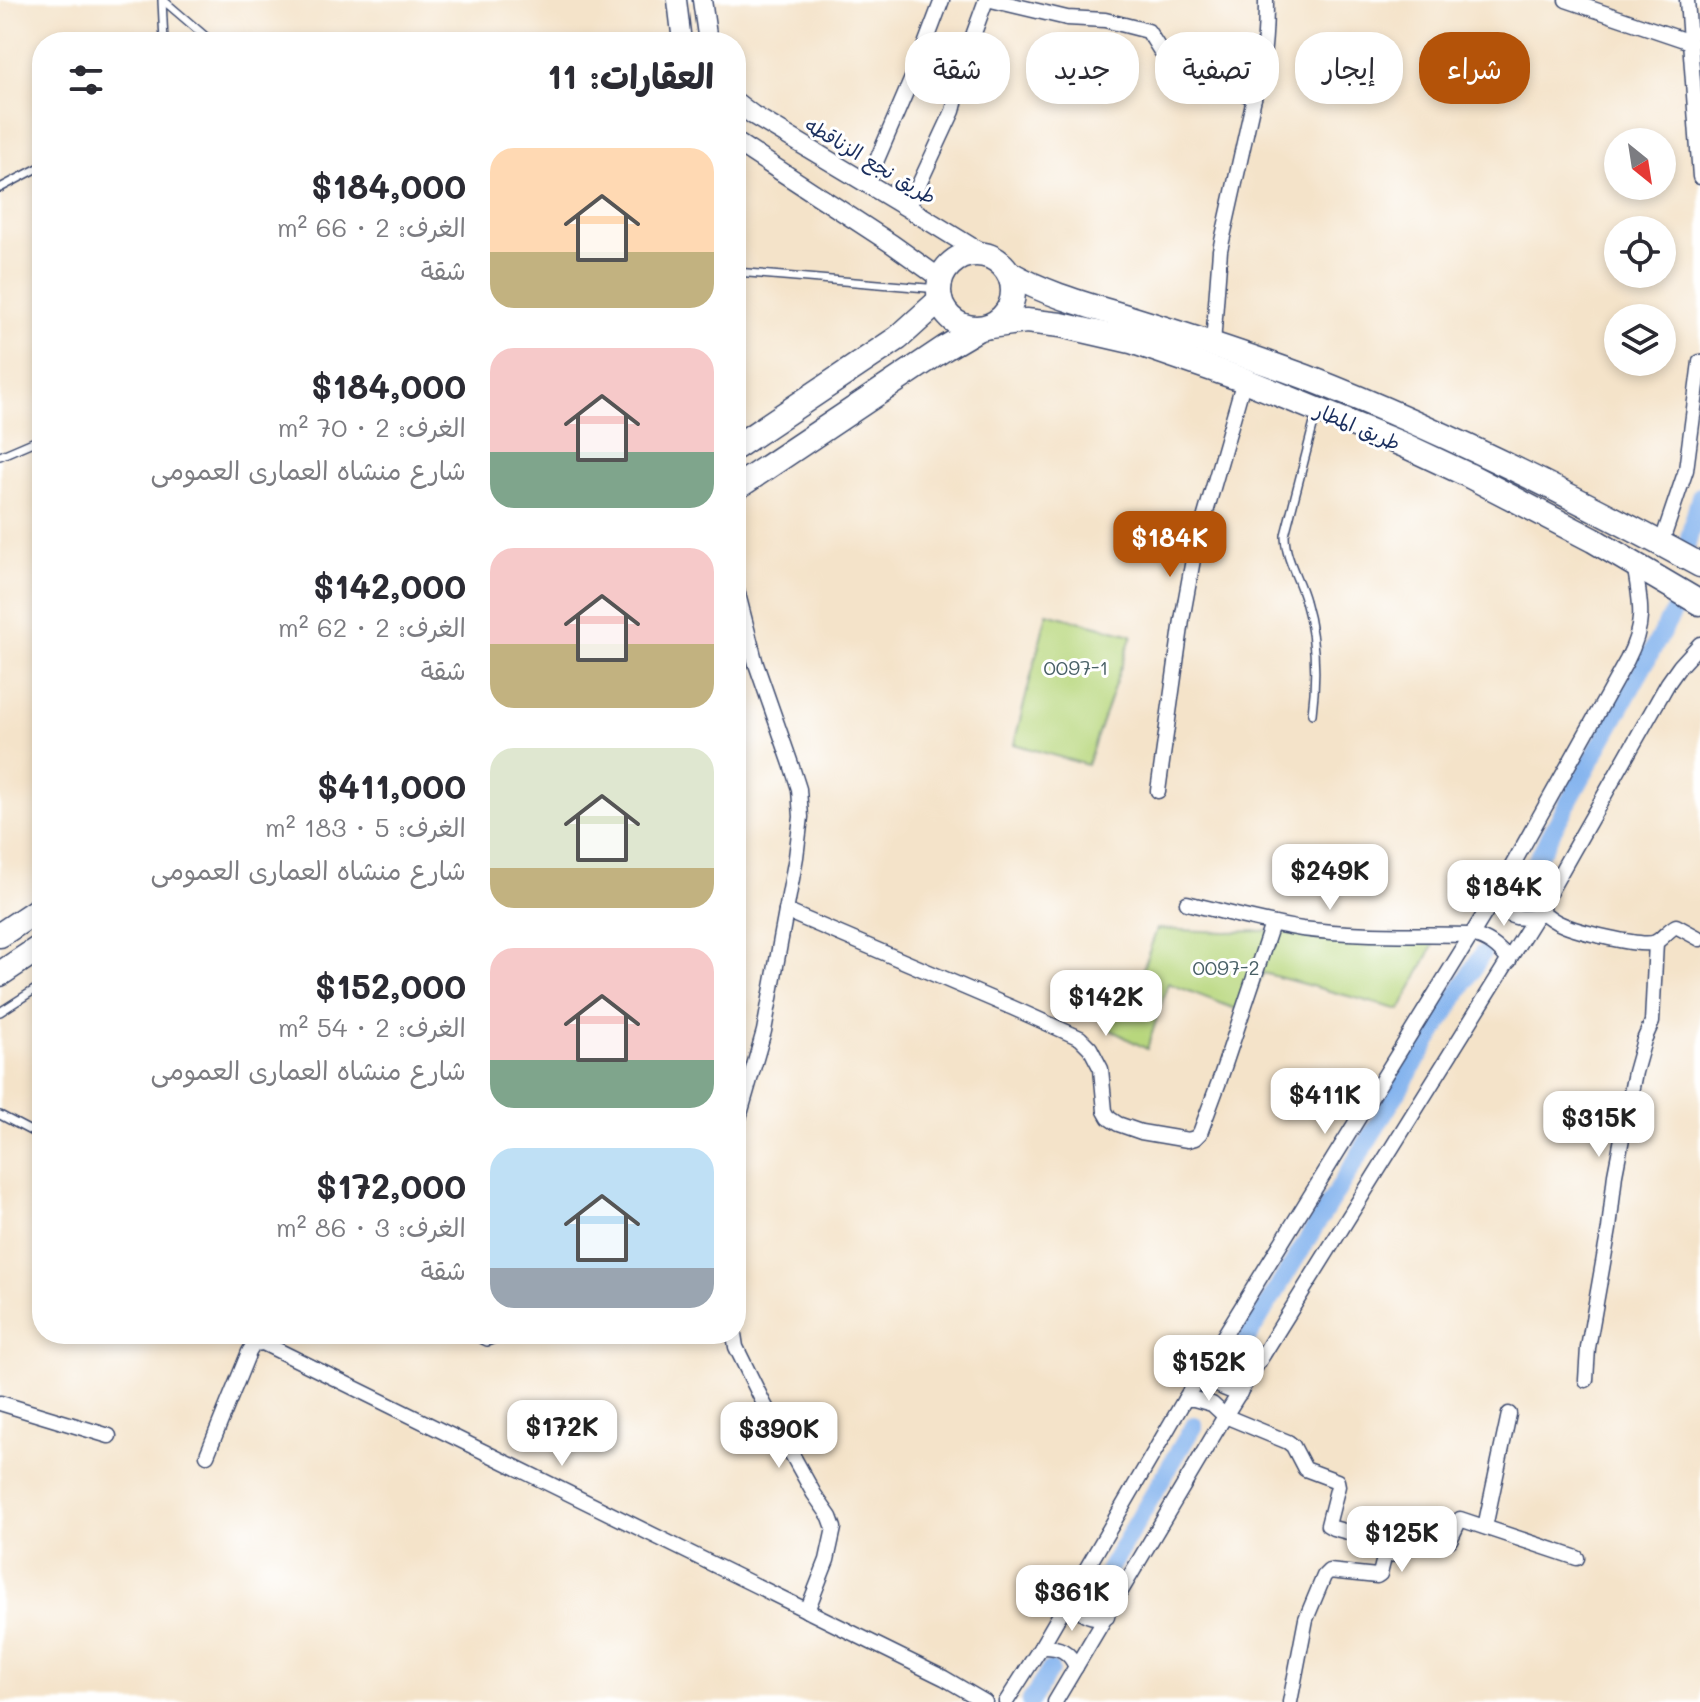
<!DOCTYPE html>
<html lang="ar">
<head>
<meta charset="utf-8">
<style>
	:root { --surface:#fff; --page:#f2f2f3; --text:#2b2b33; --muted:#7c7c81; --accent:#b45309 }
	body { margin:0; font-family:Mali,"Playpen Sans Arabic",sans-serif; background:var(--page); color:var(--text); direction:rtl; height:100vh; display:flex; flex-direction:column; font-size:30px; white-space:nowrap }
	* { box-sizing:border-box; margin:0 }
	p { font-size:26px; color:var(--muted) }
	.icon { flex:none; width:44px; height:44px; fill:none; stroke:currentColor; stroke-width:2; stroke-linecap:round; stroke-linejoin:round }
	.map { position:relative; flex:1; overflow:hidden; direction:ltr }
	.panel { position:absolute; left:32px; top:32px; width:714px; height:1312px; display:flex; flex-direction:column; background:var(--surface); border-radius:32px; box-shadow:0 4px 12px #0003; direction:rtl }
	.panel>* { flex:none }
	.guide { position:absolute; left:770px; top:32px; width:760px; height:72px; direction:rtl; display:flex; gap:16px }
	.needle { width:52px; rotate:150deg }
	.fabs { position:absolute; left:1604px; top:128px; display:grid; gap:16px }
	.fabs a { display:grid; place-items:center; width:72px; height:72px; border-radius:50%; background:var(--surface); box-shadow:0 4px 12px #0003; font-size:40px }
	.price { position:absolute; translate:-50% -68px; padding:0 18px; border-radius:16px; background:#fff; color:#222; font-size:26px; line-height:52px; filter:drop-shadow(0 2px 4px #0008) }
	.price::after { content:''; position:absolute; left:50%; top:48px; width:24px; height:18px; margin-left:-12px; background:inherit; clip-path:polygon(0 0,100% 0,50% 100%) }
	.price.on { background:var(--accent); color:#fff }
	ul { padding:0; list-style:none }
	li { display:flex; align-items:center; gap:24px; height:200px; padding:0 32px }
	li span { display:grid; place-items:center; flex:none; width:224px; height:160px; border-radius:24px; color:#555 }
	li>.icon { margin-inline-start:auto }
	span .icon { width:96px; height:96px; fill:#fffc; stroke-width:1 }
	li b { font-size:34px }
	h2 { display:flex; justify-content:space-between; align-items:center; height:96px; padding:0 32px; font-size:34px }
	.chip { padding:0 28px; border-radius:32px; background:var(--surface); box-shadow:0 4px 12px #0003; font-size:28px; line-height:72px }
	.chip.on { background:var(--accent); color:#fff }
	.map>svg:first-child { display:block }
</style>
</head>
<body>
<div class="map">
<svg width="1700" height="1702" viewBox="0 0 1700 1702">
	<rect width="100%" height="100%" fill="#fff"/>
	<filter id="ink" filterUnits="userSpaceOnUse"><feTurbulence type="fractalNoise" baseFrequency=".0125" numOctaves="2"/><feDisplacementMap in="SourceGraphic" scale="16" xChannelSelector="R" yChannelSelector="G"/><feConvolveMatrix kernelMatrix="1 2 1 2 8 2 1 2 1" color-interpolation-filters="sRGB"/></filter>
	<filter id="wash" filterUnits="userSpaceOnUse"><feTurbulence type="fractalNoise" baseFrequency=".006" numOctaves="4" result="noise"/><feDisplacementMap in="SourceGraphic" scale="32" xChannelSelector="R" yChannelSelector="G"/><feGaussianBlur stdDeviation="1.8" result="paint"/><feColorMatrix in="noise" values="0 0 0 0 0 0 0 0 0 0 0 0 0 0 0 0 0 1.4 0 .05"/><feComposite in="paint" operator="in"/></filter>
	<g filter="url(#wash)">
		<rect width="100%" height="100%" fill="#f4e3c9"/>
		<!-- green -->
		<g fill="#b8d77d" stroke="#6a836e" stroke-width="2">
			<polygon points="1047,613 1132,635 1087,765 1014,744"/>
			<polygon points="1157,929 1226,932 1290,930 1437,938 1400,1010 1263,973 1246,1013 1168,983 1147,1049 1105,1027 1113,993 1132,999"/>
		</g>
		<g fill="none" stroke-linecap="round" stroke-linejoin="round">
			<!-- canal -->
			<g stroke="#83b3ee" stroke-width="18">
				<polyline points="1687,545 1700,496"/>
				<polyline points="1510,908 1675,609"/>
				<polyline points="1225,1374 1482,954"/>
				<polyline points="1091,1600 1194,1425"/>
				<polyline points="1030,1702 1050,1670"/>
			</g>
		</g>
	</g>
	<g filter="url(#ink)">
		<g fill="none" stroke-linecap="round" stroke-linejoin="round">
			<defs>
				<g id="service">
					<polyline points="162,0 164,42"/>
					<polyline points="163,0 212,42"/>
					<polyline points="0,188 42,166"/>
					<polyline points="736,272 939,289"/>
					<polyline points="0,456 42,438"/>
					<path d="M1312,714C1317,675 1316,638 1305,601C1299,578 1285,559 1285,535L1316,415"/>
					<polyline points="0,1012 42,985"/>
					<polyline points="0,1115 42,1137"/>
					<polyline points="470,1334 487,1342 497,1338 501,1334"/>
				</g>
				<g id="minor">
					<polyline points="991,0 1067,18 1105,20 1148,31 1160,50 1168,57 1254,98"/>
					<polyline points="1566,0 1690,42"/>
					<polyline points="1687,0 1700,177"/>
					<polyline points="867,183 915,71 942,0"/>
					<polyline points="908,208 953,111 970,44 986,0"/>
					<path d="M1213,344L1220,250L1254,98C1264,65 1266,34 1266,0"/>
					<polyline points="1661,544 1686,470 1700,362"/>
					<polyline points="736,586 756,664 791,764 799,789 801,817 796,857 764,1031 736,1128"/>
					<polyline points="1158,791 1182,620 1194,554 1244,380"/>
					<path d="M1493,900C1505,916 1517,921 1536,916"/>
					<path d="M1187,903C1225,912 1263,923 1302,929C1358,936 1415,934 1471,935C1488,939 1499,947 1509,961"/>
					<path d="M1540,910C1547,916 1553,921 1561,924C1576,931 1642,948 1656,942C1663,938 1668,930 1676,926L1700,939"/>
					<polyline points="786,911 1013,1008 1080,1038 1090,1048 1101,1069 1105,1111 1109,1118 1118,1124 1141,1132 1188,1140 1195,1138 1200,1133 1220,1079 1272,924"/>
					<polyline points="734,1334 736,1347 764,1404 814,1494 830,1517 834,1528 827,1560 807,1611"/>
					<path d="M1203,1371C1213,1384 1223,1390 1240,1393"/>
					<polyline points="1586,1380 1588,1348 1609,1229 1615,1174 1635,1072 1644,1040 1652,1022 1656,942"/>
					<polyline points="1185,1399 1194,1399 1212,1404 1225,1416 1288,1442 1293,1446 1305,1469 1337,1481 1338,1486 1328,1525 1333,1528 1348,1532"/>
					<polyline points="0,1403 109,1436"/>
					<polyline points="207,1455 249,1352 254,1344 263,1343 944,1678 985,1702"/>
					<polyline points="1485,1527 1509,1414"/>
					<path d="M1071,1596C1078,1613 1088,1619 1107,1617"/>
					<path d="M1041,1647C1059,1646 1069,1651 1076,1667"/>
					<path d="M1006,1702L1041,1647L1185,1399L1493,900L1627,660C1646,623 1641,604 1634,564"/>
					<polyline points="1055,1702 1225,1416 1536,916 1668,683 1680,666 1700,644"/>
					<polyline points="1290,1702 1306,1619 1324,1576 1329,1571 1377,1576 1380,1574 1385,1554 1400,1555 1410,1531 1450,1540 1460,1519 1577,1558"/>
				</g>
				<g id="tertiary">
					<polyline points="677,0 682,42"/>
					<polyline points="702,0 708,42"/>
					<polyline points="736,102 753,115 908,208 984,255"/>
					<polyline points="736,142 892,244 941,279"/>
				</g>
				<g id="primary">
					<circle cx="976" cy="291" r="37"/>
					<path d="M1009,273C1047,295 1091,306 1133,319C1191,337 1249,356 1306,377C1442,430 1572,495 1700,565"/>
					<polyline points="990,326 1026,321 1061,325 1131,341 1244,380 1404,445 1468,475 1593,540 1700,603"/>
					<polyline points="736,447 898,338 940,300"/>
					<polyline points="736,488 945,348 979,328"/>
					<polyline points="0,935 42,907"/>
					<polyline points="0,974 42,946"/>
				</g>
			</defs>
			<!-- service casing -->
			<use href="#service" stroke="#3c4a6e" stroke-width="10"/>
			<!-- minor casing -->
			<use href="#minor" stroke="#3c4a6e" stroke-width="17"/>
			<!-- tertiary casing -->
			<use href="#tertiary" stroke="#3c4a6e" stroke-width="21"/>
			<!-- primary casing -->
			<use href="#primary" stroke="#3c4a6e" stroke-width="27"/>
			<!-- service -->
			<use href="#service" stroke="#fff" stroke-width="7"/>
			<!-- minor -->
			<use href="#minor" stroke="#fff" stroke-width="14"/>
			<!-- tertiary -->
			<use href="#tertiary" stroke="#fff" stroke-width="18"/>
			<!-- primary -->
			<use href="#primary" stroke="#fff" stroke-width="24"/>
		</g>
	</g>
	<g text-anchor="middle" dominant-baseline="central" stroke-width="6" stroke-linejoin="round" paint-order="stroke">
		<!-- street labels -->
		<g font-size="20" fill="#1b2f5e" stroke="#fff">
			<text transform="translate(871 160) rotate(31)">طريق نجع الزناقطه</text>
			<text transform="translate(1358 426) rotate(23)">طريق المطار</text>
		</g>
		<!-- park labels -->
		<g font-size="20" fill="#4a6167" stroke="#fff">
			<text x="1076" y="667">0097-1</text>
			<text x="1226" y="967">0097-2</text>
		</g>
	</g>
</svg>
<div class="fabs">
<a><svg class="needle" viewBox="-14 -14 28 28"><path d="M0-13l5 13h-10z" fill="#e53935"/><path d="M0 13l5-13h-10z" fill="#7c7c81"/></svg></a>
<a><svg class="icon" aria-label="locate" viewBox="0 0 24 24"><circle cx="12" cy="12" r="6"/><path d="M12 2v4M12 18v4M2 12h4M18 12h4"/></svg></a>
<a><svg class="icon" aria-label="layers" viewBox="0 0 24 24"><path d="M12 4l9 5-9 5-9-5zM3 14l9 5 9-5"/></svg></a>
</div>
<b class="price on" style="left:1170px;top:579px">$184K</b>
<b class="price" style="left:1330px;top:912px">$249K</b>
<b class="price" style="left:1504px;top:928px">$184K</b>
<b class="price" style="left:1106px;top:1038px">$142K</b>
<b class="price" style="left:1325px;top:1136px">$411K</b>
<b class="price" style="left:1599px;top:1159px">$315K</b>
<b class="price" style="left:1209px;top:1403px">$152K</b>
<b class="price" style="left:562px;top:1468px">$172K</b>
<b class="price" style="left:779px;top:1470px">$390K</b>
<b class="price" style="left:1402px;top:1574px">$125K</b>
<b class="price" style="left:1072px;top:1633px">$361K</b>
<div class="guide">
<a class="chip on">شراء</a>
<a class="chip">إيجار</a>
<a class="chip">تصفية</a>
<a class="chip">جديد</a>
<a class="chip">شقة</a>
</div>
<section class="panel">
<h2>العقارات: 11<svg class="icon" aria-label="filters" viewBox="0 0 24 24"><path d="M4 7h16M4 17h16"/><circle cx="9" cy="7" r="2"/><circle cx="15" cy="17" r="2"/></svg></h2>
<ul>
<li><span style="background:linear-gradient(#ffd9b3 65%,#c2b280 0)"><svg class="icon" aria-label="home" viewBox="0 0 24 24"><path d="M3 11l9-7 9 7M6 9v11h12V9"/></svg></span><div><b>$184,000</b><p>الغرف: 2 · 66 m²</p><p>شقة</p></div></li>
<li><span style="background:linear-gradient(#f6c9c9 65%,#7fa58c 0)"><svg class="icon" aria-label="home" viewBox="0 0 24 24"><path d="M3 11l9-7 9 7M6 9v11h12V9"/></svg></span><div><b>$184,000</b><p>الغرف: 2 · 70 m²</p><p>شارع منشاه العمارى العمومى</p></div></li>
<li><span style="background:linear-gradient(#f6c9c9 60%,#c2b280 0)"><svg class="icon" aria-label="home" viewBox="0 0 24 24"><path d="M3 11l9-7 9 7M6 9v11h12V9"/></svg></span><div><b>$142,000</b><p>الغرف: 2 · 62 m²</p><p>شقة</p></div></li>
<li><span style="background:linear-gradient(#dfe7d0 75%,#c2b280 0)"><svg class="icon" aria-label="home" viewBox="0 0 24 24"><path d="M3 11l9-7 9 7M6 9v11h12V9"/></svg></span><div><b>$411,000</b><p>الغرف: 5 · 183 m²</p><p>شارع منشاه العمارى العمومى</p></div></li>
<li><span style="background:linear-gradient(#f6c9c9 70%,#7fa58c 0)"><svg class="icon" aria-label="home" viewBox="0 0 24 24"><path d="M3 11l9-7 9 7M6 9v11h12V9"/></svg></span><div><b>$152,000</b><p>الغرف: 2 · 54 m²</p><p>شارع منشاه العمارى العمومى</p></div></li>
<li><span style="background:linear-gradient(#bfe0f5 75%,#9aa5b1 0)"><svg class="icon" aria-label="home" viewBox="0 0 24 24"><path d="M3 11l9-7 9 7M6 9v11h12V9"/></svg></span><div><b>$172,000</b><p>الغرف: 3 · 86 m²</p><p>شقة</p></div></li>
</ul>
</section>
</div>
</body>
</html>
